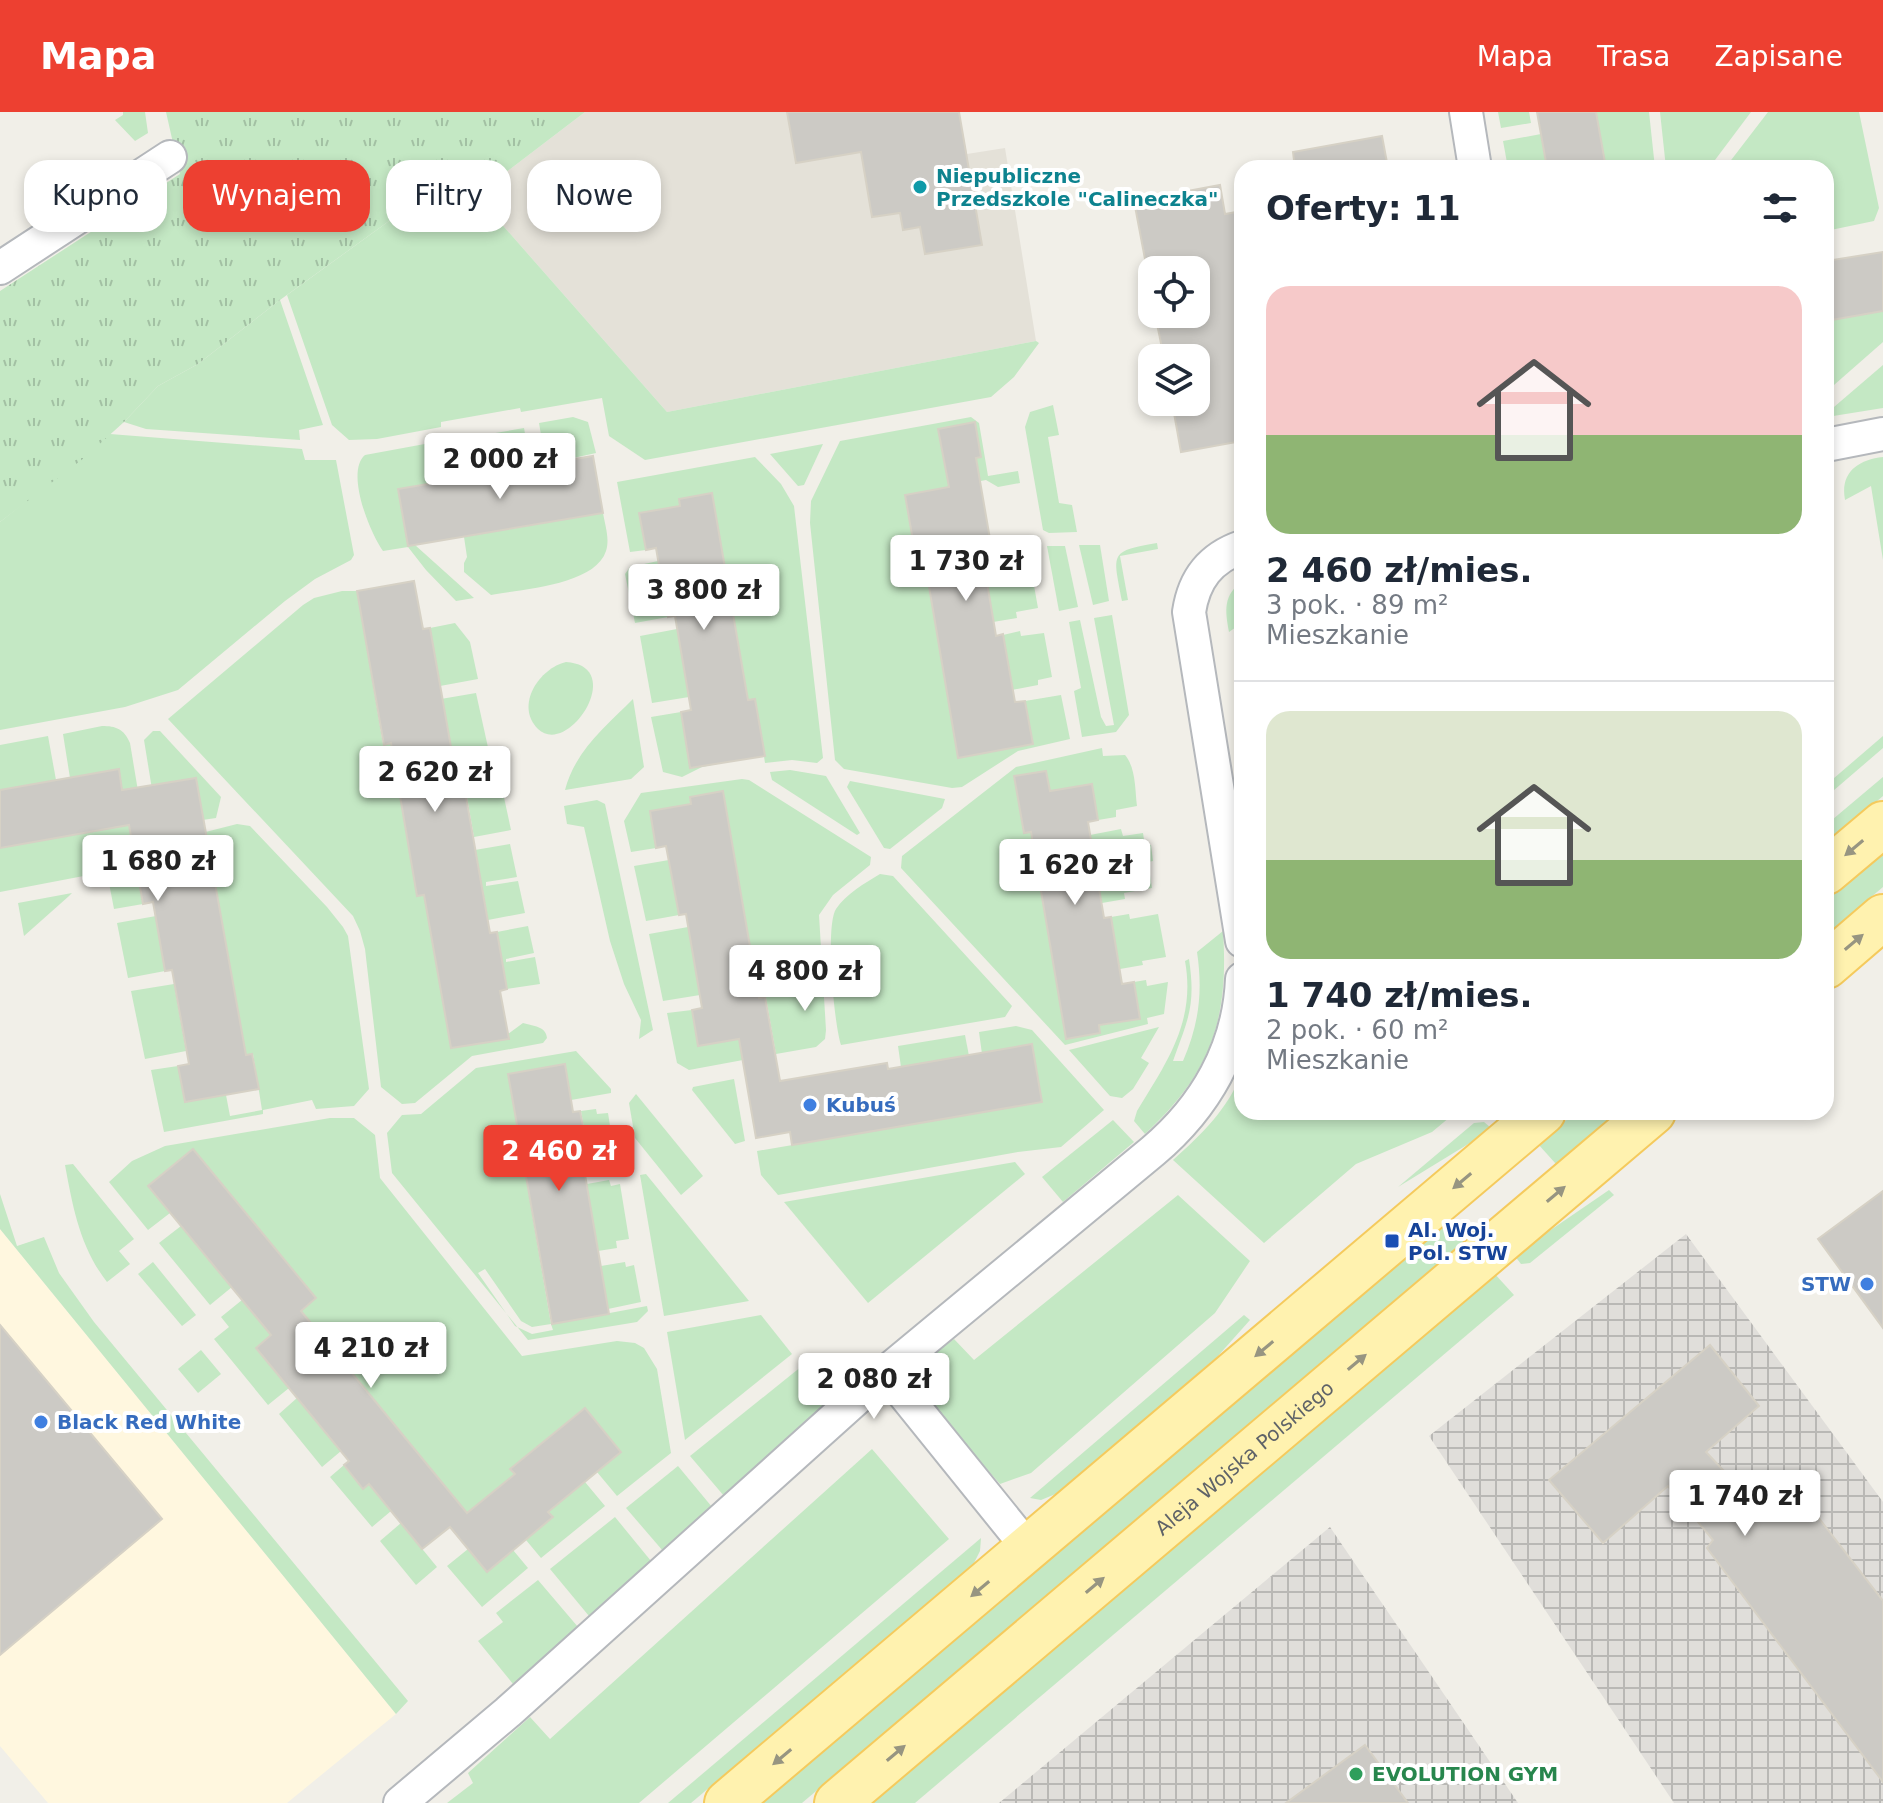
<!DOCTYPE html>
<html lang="pl">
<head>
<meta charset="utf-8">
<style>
	:root { --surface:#fff; --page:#f6f6f7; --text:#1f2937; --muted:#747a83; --line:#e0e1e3; --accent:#ed4031 }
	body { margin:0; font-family:"DejaVu Sans",sans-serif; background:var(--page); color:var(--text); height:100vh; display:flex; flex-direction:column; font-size:30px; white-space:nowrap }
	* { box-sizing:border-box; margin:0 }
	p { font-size:26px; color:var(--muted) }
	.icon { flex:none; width:44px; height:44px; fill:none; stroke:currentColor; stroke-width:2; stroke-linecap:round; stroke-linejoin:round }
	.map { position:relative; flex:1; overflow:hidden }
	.side { position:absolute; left:1234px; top:48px; width:600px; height:960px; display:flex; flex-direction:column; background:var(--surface); border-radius:24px; box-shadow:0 4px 12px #0003 }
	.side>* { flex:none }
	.top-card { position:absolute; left:24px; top:48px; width:760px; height:72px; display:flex; gap:16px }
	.fabs { position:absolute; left:1138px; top:144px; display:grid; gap:16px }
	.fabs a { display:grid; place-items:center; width:72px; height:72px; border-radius:16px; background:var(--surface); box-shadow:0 4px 12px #0003; font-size:40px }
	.price { position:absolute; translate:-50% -68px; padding:0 18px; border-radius:8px; background:#fff; color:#222; font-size:26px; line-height:52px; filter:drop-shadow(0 2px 4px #0008) }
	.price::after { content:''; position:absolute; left:50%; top:48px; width:24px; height:18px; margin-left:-12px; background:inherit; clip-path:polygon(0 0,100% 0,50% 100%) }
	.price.on { background:var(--accent); color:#fff }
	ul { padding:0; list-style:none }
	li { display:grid; align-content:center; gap:16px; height:424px; padding:0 32px }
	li+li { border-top:2px solid var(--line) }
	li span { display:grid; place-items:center; height:248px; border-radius:24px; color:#555 }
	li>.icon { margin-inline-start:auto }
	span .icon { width:144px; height:144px; fill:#fffc; stroke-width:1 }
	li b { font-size:34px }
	h2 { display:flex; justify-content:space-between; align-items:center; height:96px; padding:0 32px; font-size:34px }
	.pill { padding:0 28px; border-radius:24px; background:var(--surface); box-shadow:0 4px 12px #0003; font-size:28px; line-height:72px }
	.pill.on { background:var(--accent); color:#fff }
	header { display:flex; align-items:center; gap:48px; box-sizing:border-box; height:112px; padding:0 40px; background:var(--accent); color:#fff }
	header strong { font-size:38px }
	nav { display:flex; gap:44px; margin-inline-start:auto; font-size:28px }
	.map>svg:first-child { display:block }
</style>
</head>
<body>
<header>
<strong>Mapa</strong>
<nav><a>Mapa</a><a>Trasa</a><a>Zapisane</a></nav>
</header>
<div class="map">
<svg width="1883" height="1691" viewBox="0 0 1883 1691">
	<defs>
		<pattern id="industrial-grid" width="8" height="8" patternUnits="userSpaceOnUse" patternTransform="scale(2)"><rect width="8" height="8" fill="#e0deda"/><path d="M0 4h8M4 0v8" fill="none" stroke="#b9b8b5"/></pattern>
		<pattern id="park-tufts" width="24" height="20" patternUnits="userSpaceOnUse" patternTransform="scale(2)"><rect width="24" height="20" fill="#c4e8c4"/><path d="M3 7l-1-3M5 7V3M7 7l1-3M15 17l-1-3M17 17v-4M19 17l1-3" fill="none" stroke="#a2c0a3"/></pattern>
	</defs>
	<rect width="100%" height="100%" fill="#f1efe8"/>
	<!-- commercial -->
	<polygon fill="#fff7df" points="0,1117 396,1602 287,1691 48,1691 0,1634"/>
	<!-- industrial -->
	<g fill="url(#industrial-grid)">
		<polygon points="1686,1122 1883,1390 1883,1691 1674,1691 1429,1324"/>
		<polygon points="1330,1415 1518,1691 999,1691"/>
	</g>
	<!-- education -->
	<polygon fill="#e4e1d8" points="585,0 959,0 967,42 1005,36 1036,229 667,300 476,83"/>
	<!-- green -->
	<g fill="#c4e8c4" fill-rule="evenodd">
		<polygon points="123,0 145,0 148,21 135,29 115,8 123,3"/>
		<polygon points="1498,0 1529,0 1531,11 1501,16"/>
		<polygon points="1596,0 1649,0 1655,56 1606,56"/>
		<polygon points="1660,0 1751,0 1709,56 1666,56"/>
		<polygon points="1768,0 1859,0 1879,96 1874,109 1826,119 1826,56 1725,56"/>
		<polygon points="1541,22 1547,56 1508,56 1503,29"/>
		<polygon points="447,67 476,83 667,300 1036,229 1039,231 1014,265 991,285 645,348 609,324 602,286 521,300 520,296 441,310 441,315 377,327 349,328 332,313 287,183"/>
		<polygon points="280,188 323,313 299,318 300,328 146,317 124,310 158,274 198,252"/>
		<polygon points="1883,199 1883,230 1826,280 1826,209"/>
		<polygon points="1883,253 1883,296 1827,305 1827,301"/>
		<polygon points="1053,293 1059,323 1048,325 1059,391 1072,393 1077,420 1049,421 1043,418 1025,315 1030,300"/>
		<polygon points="573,305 588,310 596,341 546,352 539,311"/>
		<polygon points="971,305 979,311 988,364 1018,359 1020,371 998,375 986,368 905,383 915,440 923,439 958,645 1031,625 1025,589 1061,583 1070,627 1018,639 962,675 952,676 844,657 835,648 810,411 811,389 840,329"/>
		<polygon points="524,316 531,355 463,366 455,328"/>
		<polygon points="110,322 302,337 305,348 336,348 354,443 351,448 315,467 285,489 178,578 125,595 0,618 0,410"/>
		<path d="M441,329L448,369L408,434L415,433L474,486L456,489L426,458L408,435L383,439C370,421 345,360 365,343Z"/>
		<polygon points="823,332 804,373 798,374 770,342"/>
		<polygon points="755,345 781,372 794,394 823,646 817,651 792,648 765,651 755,587 748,588 680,394 640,401 646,438 630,440 617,370"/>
		<path d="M1883,345V448L1871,374L1845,388C1840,361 1857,348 1883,345Z"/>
		<path d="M603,401C605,413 610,427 606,439C595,473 523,477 491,483L464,460V451L467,445L464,425Z"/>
		<path d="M1157,431L1158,437L1120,444L1128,488L1122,489C1114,443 1107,439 1157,431Z"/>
		<polygon points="1079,433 1100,433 1109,489 1093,493"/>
		<polygon points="1047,434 1065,434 1078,495 1059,499"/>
		<polygon points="1006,438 1008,443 1028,440 1038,496 1016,500 1017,506 993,510 982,442"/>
		<polygon points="658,449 668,505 635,511 625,462 630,455"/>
		<path d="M1242,469V530L1239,513L1229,520C1225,498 1223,484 1242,469Z"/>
		<path d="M342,479H357L383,632L391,631L417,784L425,783L451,936L508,927V922L523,911C533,914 546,914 547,926L543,931L472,944L415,991L402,992L381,975L365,837L360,819L353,804L168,607L303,493L314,486Z"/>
		<polygon points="1112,503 1129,603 1116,620 1082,625 1074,579 1081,576 1069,510 1080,508 1101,605 1106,614 1114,613 1094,506"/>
		<polygon points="455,511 470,530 478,567 440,574 430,516"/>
		<polygon points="677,517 689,585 652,591 640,524"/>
		<polygon points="1020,519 1021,524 1044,521 1052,565 1038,568 1038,573 1012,578 1003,523"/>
		<path d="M566,550C628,554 568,646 538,617C514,593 540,556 566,550Z"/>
		<polygon points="476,581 491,649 454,655 435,588"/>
		<path d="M633,587L644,655L631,667L565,678C575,639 606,614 633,587Z"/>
		<polygon points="681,600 687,636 728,629 732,649 702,655 682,665 663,660 651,605"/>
		<path d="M102,614C116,614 124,617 130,631L143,709L138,725L94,762L0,780V736L128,713L119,658L70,666L63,622Z"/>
		<polygon points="153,619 160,619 221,685 216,706 162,714 157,708 144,628"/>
		<polygon points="48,624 56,668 0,678 0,633"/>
		<polygon points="1883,624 1883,636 1826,685 1826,673"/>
		<path d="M1102,636L1103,644L1125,643C1136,656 1135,678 1137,694L1116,698V705L1098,708L1092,672L1050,679L1046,659L1014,665L1024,721L1031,720L1066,926L1099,913L1139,907L1134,870L1146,868L1147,874L1168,870L1164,902L1147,906L1148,912L1065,933L901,756L902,744L1016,655Z"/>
		<polygon points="790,658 826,664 860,721 857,723 772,668 770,660"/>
		<polygon points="499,662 511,718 474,725 464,668"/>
		<polygon points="1883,665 1883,684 1826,732 1826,713"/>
		<polygon points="742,667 749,668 871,745 870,753 833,783 819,803 826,918 825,927 816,935 776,942 766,886 759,886 690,685 691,692 656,736 631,740 624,709 641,681"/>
		<polygon points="850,669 945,687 942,696 890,737 884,736 847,675"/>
		<polygon points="597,688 605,692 653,918 639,927 641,908 624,872 610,829 584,715 567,712 564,694"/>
		<polygon points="237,712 250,714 327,795 343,815 348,824 369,977 354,994 316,997 312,988 263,998 263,1002 164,1020 151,958 178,954 185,990 226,983 230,1004 262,998 253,942 246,943 209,736 177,741 143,792 114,797 109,771 146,741 174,728"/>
		<polygon points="1121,717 1123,724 1143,721 1145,734 1151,733 1153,749 1148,750 1152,776 1124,781 1125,787 1102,791 1090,723"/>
		<polygon points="510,732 517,765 486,770 486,774 518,769 525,801 488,808 482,773 469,739"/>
		<polygon points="1883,739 1883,775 1826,823 1826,788"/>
		<polygon points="669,748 679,803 646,809 634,754"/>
		<path d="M880,762L893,764L1012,894L1005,905L841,933C834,912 825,814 836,797C846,782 865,771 880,762Z"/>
		<polygon points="72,781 69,784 24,824 18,791"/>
		<polygon points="1129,802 1130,807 1158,802 1166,845 1142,849 1143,853 1120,857 1111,805"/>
		<polygon points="156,804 165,859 128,866 117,811"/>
		<polygon points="528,814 534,841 506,847 506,850 535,845 540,872 507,877 497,820"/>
		<polygon points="688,815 700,883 663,889 649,822"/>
		<path d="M1223,819C1229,908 1211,961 1145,1022L1134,1009L1137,999C1167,950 1196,909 1185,849L1189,847C1196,894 1188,907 1173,949H1183C1199,912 1203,880 1197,840Z"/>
		<polygon points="174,872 186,939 145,947 131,879"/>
		<polygon points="692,898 698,934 739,927 743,948 689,958 677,951 667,901"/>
		<polygon points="1016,914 1032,918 1104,998 1061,1035 1018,1040 778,1083 761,1063 757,1039 1042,990 1032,933 982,942 979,920"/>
		<polygon points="1159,915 1141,946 1149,951 1133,977 1122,986 1110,984 1069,938"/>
		<polygon points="965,923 969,944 901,955 898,934"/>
		<path d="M576,939L611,977V981L571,988L565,952L508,962L551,1212L647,1194L648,1199L637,1210L528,1228L392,1061L387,1021L402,1003L421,1002L476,956ZM485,1157L521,1209L532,1215L551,1212L553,1218L532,1222L515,1214L478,1161Z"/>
		<path d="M1242,960V1000H1456L1432,1020L1356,1052L1264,1131L1173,1048C1201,1023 1229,996 1242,960Z"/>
		<polygon points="734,967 745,1029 735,1032 692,978 693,975"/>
		<polygon points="636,982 703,1064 681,1083 635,1026 629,991"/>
		<polygon points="596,997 597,1002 608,1001 616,1052 591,1056 581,999"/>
		<polygon points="1576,1000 1617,1000 1556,1052 1538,1032"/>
		<polygon points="330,1006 354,1006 375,1023 380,1066 522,1244 617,1229 635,1231 644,1236 657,1257 671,1341 617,1384 597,1360 621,1340 584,1296 511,1356 515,1362 467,1401 301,1199 316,1186 193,1038 149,1074 170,1101 148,1118 109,1070 132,1049 165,1034"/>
		<polygon points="1113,1008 1134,1030 1063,1090 1042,1065"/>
		<polygon points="1484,1010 1490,1015 1478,1026 1398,1075 1474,1011"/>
		<polygon points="1015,1050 1025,1062 868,1191 784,1090"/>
		<path d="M73,1052L134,1127L119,1139L130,1152L107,1170C80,1135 73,1096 65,1053Z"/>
		<polygon points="646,1062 749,1189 664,1204 640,1063"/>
		<polygon points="609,1068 611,1074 620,1072 629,1127 616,1129 617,1136 598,1139 587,1072"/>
		<polygon points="1609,1078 1614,1083 1530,1151 1521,1152 1514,1143"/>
		<polygon points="0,1082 17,1134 44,1125 59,1161 94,1210 408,1589 396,1602 0,1117"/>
		<polygon points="1178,1083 1250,1149 1215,1201 1031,1361 1000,1372 904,1263 954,1227 974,1248"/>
		<polygon points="1450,1107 1467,1127 802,1691 762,1691"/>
		<polygon points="181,1114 232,1175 210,1193 159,1131"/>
		<polygon points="153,1150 196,1203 182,1214 138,1162"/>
		<polygon points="625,1150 626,1155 634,1153 641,1190 608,1197 601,1154"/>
		<polygon points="1494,1161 1514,1183 915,1691 869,1691"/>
		<polygon points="242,1188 271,1223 256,1237 289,1276 268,1293 214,1227 229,1215 221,1205"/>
		<polygon points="761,1203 792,1242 685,1328 667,1220"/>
		<polygon points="1244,1203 1250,1208 1217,1245 1058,1381 1041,1388 1030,1386"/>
		<polygon points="201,1238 221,1262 198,1281 178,1257"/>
		<polygon points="802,1254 830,1288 724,1384 690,1344"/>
		<polygon points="297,1286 341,1339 322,1355 279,1302"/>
		<polygon points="872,1337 949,1427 639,1691 447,1691 473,1671 468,1661 530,1605 550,1627"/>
		<polygon points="344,1353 363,1376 369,1372 391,1399 372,1415 330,1365"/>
		<polygon points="678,1354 712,1395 663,1439 626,1396"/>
		<polygon points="585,1370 605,1394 541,1446 526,1428 552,1406 548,1400"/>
		<polygon points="615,1405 651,1449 589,1504 550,1457"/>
		<polygon points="401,1411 437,1455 416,1473 380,1429"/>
		<polygon points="981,1426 980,1439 973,1453 691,1691 668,1691"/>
		<polygon points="468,1437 487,1459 513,1438 528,1456 482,1495 447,1454"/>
		<polygon points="538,1468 578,1515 513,1572 478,1529 503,1510 496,1501"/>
	</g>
	<!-- park -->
	<polygon fill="url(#park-tufts)" points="166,0 585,0 476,83 447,67 280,188 198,252 158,274 124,310 84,346 0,410 0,179 180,62"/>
	<!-- building -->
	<g fill="#cccac5" stroke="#d6d1c5" stroke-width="2">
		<polygon points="787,0 959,0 982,133 925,142 920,115 903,118 900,101 872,105 861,40 796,51"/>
		<polygon points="1537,0 1596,0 1606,56 1547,56"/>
		<polygon points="1382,24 1388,56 1295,56 1293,40"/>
		<polygon points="1220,73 1225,102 1242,99 1242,329 1181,340 1172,290 1196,290 1196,246 1164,246 1155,202 1196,202 1196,158 1152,158 1152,184 1134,89"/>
		<polygon points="1883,140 1883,199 1826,209 1826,149"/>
		<polygon points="975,310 981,345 976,346 990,427 980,429 996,524 1003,522 1015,590 1025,589 1033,632 958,646 923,439 915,440 905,383 949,375 938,317"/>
		<polygon points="593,344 603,401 408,434 398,377"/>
		<polygon points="712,381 748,588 755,587 765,644 690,656 681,600 691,598 675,504 668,505 656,436 646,438 639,401 680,394 679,387"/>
		<polygon points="414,469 423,517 430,516 457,669 463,668 490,821 497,820 507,877 500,879 509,927 451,936 424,783 417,784 391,631 384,633 357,479"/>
		<polygon points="119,657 122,678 196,666 246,943 252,942 259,977 185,990 178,954 189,952 172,858 165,859 153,790 143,792 129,713 0,736 0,678"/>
		<polygon points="1046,659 1050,679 1092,672 1098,708 1088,710 1104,806 1111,805 1122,872 1134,870 1140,907 1099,913 1100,921 1066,927 1031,720 1024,721 1014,664"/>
		<polygon points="723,679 759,886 765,885 780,969 887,951 888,957 1032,932 1042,990 792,1033 790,1020 756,1026 739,927 698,934 692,898 702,896 686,802 679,803 666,734 656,736 650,699 691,692 690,685"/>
		<polygon points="565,952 573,1000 580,999 591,1056 584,1057 609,1202 552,1212 508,962"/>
		<polygon points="193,1037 316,1186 301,1199 467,1401 515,1362 510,1357 585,1296 621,1340 548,1400 553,1405 487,1460 450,1415 422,1437 369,1372 363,1377 344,1353 349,1349 256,1236 271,1223 148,1074"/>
		<polygon points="1883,1079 1883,1216 1818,1127"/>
		<polygon points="0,1213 162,1407 0,1543"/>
		<polygon points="1710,1233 1759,1294 1706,1340 1757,1394 1794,1374 1883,1489 1883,1670 1707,1436 1713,1428 1668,1374 1603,1431 1549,1368"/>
		<polygon points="1365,1633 1408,1691 1286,1691"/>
	</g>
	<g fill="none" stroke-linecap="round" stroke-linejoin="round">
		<defs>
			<g id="street">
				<polyline points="1466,0 1475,56"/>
				<polyline points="0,156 170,45"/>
				<polyline points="1826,333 1883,322"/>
				<path d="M1242,435C1210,446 1194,467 1189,500L1242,829"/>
				<polyline points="886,1260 1028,1436"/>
				<path d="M400,1691L508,1600L886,1260L1153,1039C1205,995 1239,937 1242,867"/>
			</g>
			<g id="primary">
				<polyline points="1826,760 1883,712"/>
				<polyline points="1826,854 1883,805"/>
				<polyline points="727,1691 1543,1000"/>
				<path id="s1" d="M837,1691L1653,1000"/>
			</g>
		</defs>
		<!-- street casing -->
		<use href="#street" stroke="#b5b8bc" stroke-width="36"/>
		<!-- primary casing -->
		<use href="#primary" stroke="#f5ca5d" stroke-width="48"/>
		<!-- street -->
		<use href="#street" stroke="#fff" stroke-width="32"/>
		<!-- primary -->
		<use href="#primary" stroke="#fff2af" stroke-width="44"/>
	</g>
	<!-- one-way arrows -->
	<defs><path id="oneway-solid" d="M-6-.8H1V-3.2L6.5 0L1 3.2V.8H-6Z" transform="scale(2)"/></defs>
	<g fill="#979581">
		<use href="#oneway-solid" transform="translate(1854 736) rotate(140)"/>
		<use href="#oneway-solid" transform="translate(1854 830) rotate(-40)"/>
		<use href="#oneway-solid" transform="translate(1462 1069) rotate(140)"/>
		<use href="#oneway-solid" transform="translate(1556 1082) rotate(-40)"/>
		<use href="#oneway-solid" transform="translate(1264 1237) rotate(140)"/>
		<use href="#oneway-solid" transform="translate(1357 1250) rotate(-40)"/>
		<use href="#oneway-solid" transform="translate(1095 1473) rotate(-40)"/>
		<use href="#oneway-solid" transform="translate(980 1477) rotate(140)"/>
		<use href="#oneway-solid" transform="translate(896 1641) rotate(-40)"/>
		<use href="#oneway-solid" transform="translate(782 1645) rotate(140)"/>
	</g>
	<!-- markers -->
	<circle fill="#0f9aa8" stroke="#fff" stroke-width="3" cx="920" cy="75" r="8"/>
	<g fill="#3f7fe0" stroke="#fff" stroke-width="3">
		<circle cx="810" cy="993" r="8"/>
		<circle cx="1867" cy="1172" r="8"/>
		<circle cx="41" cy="1310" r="8"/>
	</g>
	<rect fill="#1a4fb4" stroke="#fff" stroke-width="3" x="1384" y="1121" width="16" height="16" rx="4"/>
	<circle fill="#2e9e5b" stroke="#fff" stroke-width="3" cx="1356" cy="1662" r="8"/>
	<g text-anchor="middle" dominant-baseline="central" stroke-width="8" stroke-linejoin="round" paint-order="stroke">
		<!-- culture labels -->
		<g font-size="20" font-weight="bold" fill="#0d838f" stroke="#fff" text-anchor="start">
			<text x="936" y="64">Niepubliczne<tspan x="936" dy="23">Przedszkole "Calineczka"</tspan></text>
		</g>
		<!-- shop labels -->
		<g font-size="20" font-weight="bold" fill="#366cbe" stroke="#fff" text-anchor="start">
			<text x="826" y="993">Kubuś</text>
			<text x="1851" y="1172" text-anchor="end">STW</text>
			<text x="57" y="1310">Black Red White</text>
		</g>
		<!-- transit labels -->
		<g font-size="20" font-weight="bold" fill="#164399" stroke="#fff" text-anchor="start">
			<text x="1408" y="1118">Al. Woj.<tspan x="1408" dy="23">Pol. STW</tspan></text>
		</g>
		<!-- street labels -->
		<g font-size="20" fill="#5f6368" stroke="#fff">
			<text stroke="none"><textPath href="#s1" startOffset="534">Aleja Wojska Polskiego</textPath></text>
		</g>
		<!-- leisure labels -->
		<g font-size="20" font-weight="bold" fill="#27864d" stroke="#fff" text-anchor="start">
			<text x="1372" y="1662">EVOLUTION GYM</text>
		</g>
	</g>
</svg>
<div class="fabs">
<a><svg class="icon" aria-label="locate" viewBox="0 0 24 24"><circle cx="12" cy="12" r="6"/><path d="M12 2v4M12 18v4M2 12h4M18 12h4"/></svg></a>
<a><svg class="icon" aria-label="layers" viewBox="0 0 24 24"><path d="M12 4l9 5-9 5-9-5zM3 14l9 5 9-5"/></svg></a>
</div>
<b class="price" style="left:500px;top:389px">2 000 zł</b>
<b class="price" style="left:966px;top:491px">1 730 zł</b>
<b class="price" style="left:704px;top:520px">3 800 zł</b>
<b class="price" style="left:435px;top:702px">2 620 zł</b>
<b class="price" style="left:158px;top:791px">1 680 zł</b>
<b class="price" style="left:1075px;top:795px">1 620 zł</b>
<b class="price" style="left:805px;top:901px">4 800 zł</b>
<b class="price on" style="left:559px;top:1081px">2 460 zł</b>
<b class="price" style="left:371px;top:1278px">4 210 zł</b>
<b class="price" style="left:874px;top:1309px">2 080 zł</b>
<b class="price" style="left:1745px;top:1426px">1 740 zł</b>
<div class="top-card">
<a class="pill">Kupno</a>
<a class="pill on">Wynajem</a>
<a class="pill">Filtry</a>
<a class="pill">Nowe</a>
</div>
<section class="side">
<h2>Oferty: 11<svg class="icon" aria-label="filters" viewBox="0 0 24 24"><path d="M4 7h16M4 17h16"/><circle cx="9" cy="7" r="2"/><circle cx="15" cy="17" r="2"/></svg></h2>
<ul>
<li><span style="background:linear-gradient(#f6c9c9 60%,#8fb573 0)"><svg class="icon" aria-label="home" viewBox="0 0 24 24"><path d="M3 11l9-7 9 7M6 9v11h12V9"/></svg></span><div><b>2 460 zł/mies.</b><p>3 pok. · 89 m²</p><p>Mieszkanie</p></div></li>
<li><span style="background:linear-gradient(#dfe7d0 60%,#8fb573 0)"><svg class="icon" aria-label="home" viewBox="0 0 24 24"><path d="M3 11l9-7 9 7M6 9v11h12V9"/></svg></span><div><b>1 740 zł/mies.</b><p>2 pok. · 60 m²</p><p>Mieszkanie</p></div></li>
</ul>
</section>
</div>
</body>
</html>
